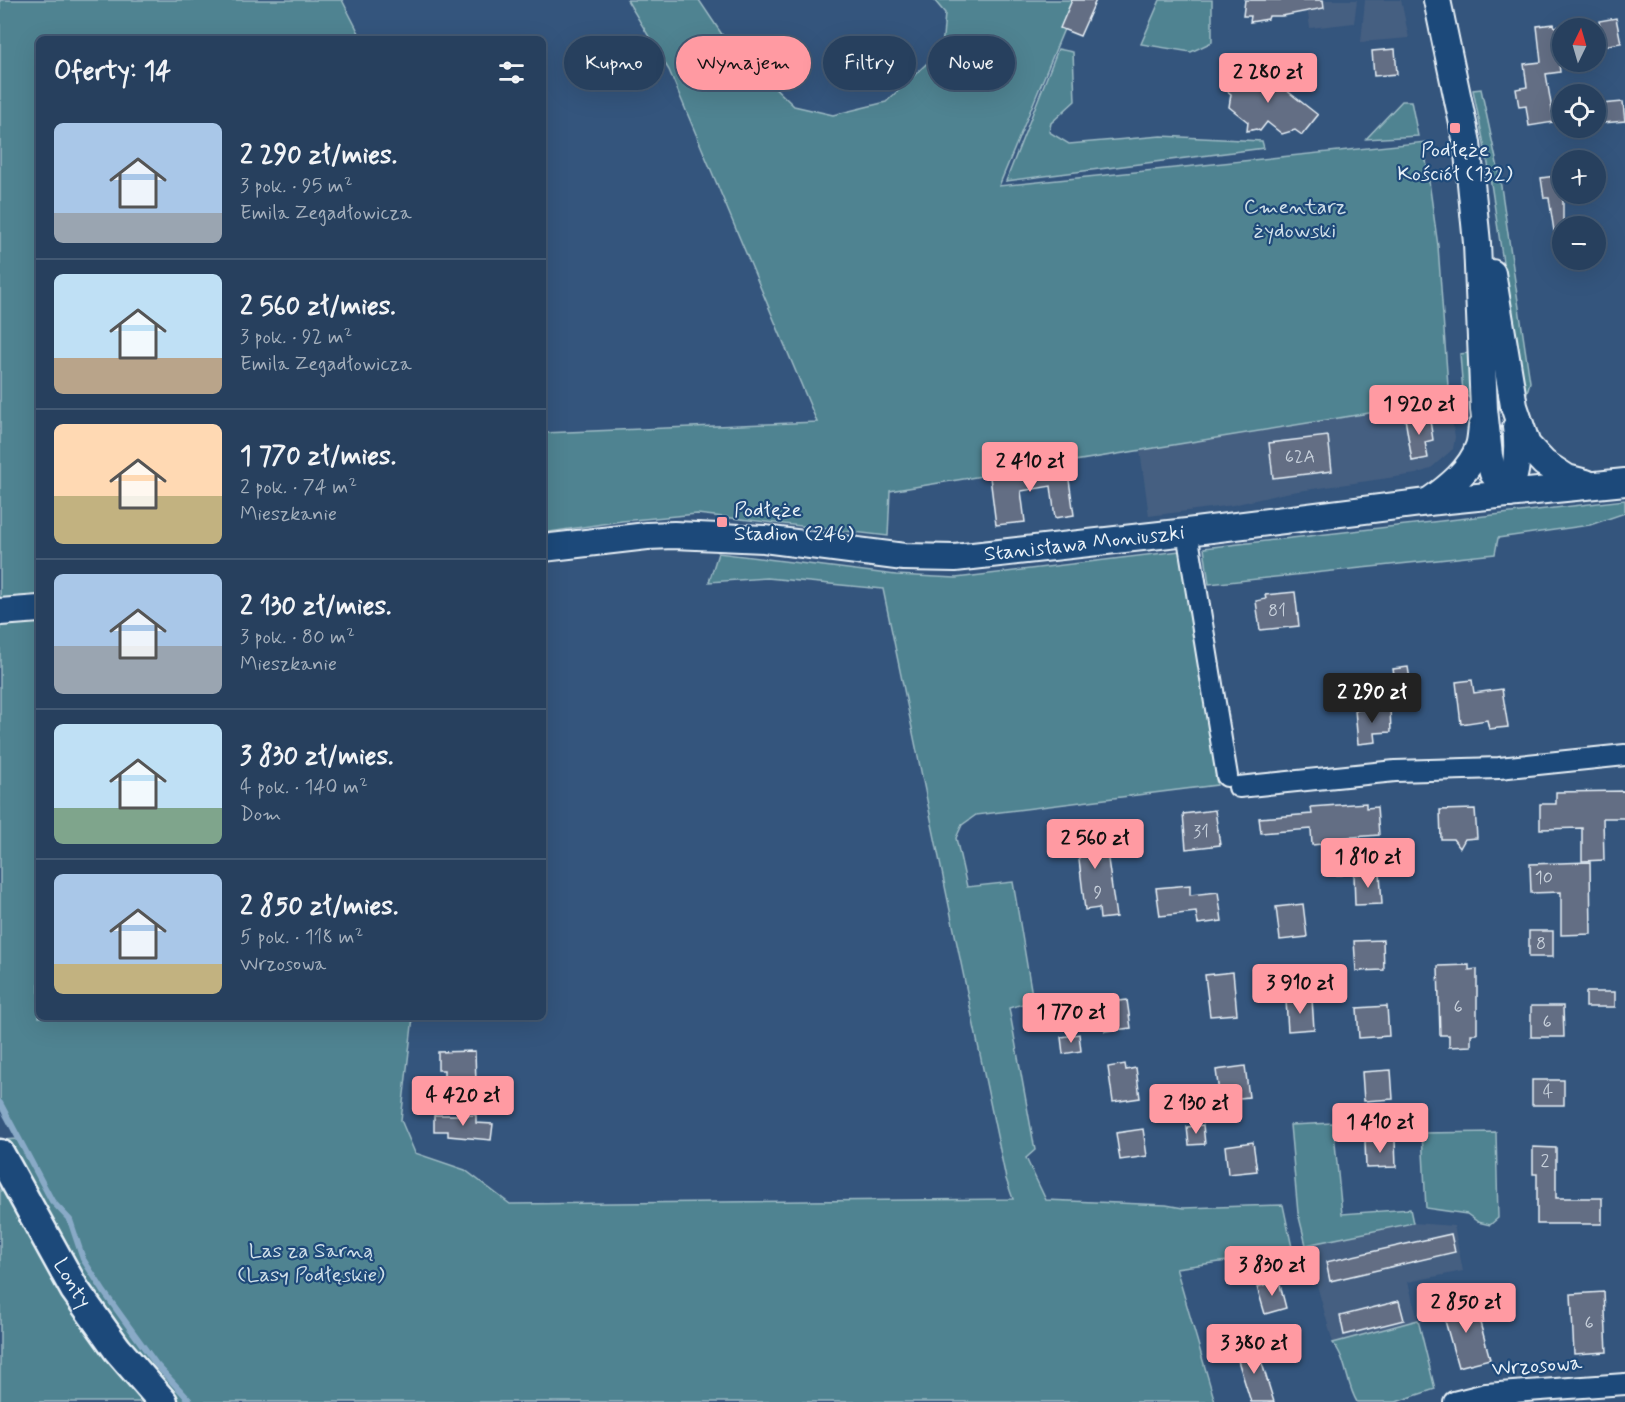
<!DOCTYPE html>
<html lang="pl">
<head>
<meta charset="utf-8">
<style>
	:root { --surface:#27405e; --page:#334b67; --text:#f1f3f6; --muted:#a4afbc; --line:#435973; --accent:#ff9aa2 }
	body { margin:0; font-family:Mynerve,sans-serif; background:var(--page); color:var(--text); height:100vh; display:flex; flex-direction:column; font-size:22px; white-space:nowrap }
	* { box-sizing:border-box; margin:0 }
	p { font-size:20px; color:var(--muted) }
	.icon { flex:none; width:33px; height:33px; fill:none; stroke:currentColor; stroke-width:2; stroke-linecap:round; stroke-linejoin:round }
	.map { position:relative; flex:1; overflow:hidden }
	.panel { position:absolute; left:36px; top:36px; width:510px; height:984px; display:flex; flex-direction:column; background:var(--surface); border-radius:9px; box-shadow:0 6px 24px #0002,0 0 0 2px var(--line) }
	.panel>* { flex:none }
	.banner { position:absolute; left:564px; top:36px; width:570px; height:54px; display:flex; gap:12px }
	.needle { width:39px; rotate:5deg }
	.tools { position:absolute; left:1552px; top:18px; display:grid; gap:12px }
	.tools a { display:grid; place-items:center; width:54px; height:54px; border-radius:50%; background:var(--surface); box-shadow:0 6px 24px #0002,0 0 0 2px var(--line); font-size:30px }
	.price { position:absolute; translate:-50% -51px; padding:0 14px; border-radius:6px; background:var(--accent); color:#111; font-size:20px; line-height:39px; filter:drop-shadow(0 2px 3px #0008) }
	.price::after { content:''; position:absolute; left:50%; top:36px; width:18px; height:14px; margin-left:-9px; background:inherit; clip-path:polygon(0 0,100% 0,50% 100%) }
	.price.active { background:#222; color:#fff }
	ul { padding:0; list-style:none }
	li { display:flex; align-items:center; gap:18px; height:150px; padding:0 18px }
	li+li { border-top:2px solid var(--line) }
	li span { display:grid; place-items:center; flex:none; width:168px; height:120px; border-radius:9px; color:#555 }
	li>.icon { margin-inline-start:auto }
	span .icon { width:72px; height:72px; fill:#fffc; stroke-width:1 }
	li b { font-size:26px }
	h2 { display:flex; justify-content:space-between; align-items:center; height:72px; padding:0 18px; font-size:26px }
	.tag { padding:0 21px; border-radius:27px; background:var(--surface); box-shadow:0 6px 24px #0002,0 0 0 2px var(--line); font-size:21px; line-height:54px }
	.tag.active { background:var(--accent); color:#111 }
	.map>svg:first-child { display:block }
</style>
</head>
<body>
<div class="map">
<svg width="1625" height="1402" viewBox="0 0 1625 1402">
	<rect width="100%" height="100%" fill="#34557d"/>
	<filter id="ink" filterUnits="userSpaceOnUse"><feTurbulence type="fractalNoise" baseFrequency=".0167" numOctaves="2"/><feDisplacementMap in="SourceGraphic" scale="12" xChannelSelector="R" yChannelSelector="G"/><feConvolveMatrix kernelMatrix="1 2 1 2 8 2 1 2 1" color-interpolation-filters="sRGB"/></filter>
	<g filter="url(#ink)">
		<!-- built -->
		<g fill="#455f81">
			<polygon points="1306,0 1357,0 1354,23 1310,28"/>
			<polygon points="1365,0 1401,0 1409,38 1361,42"/>
			<polygon points="1449,400 1455,437 1453,449 1430,469 1416,474 1285,493 1233,505 1149,516 1140,450"/>
			<polygon points="1413,1223 1454,1226 1463,1271 1408,1282 1418,1320 1333,1343 1306,1245"/>
		</g>
		<!-- green -->
		<g fill="#4f8391" stroke="#9cbac4" stroke-width="1.5">
			<polygon points="0,0 342,0 362,39 39,39 39,1017 413,1017 401,1120 415,1153 465,1170 510,1204 1013,1199 1006,1179 883,589 767,578 709,582 718,553 896,575 956,578 1180,551 1186,555 1217,785 976,815 962,825 956,838 967,887 1013,882 1033,1001 1009,1008 1035,1150 1026,1158 1046,1200 1166,1205 1183,1208 1283,1205 1293,1252 1176,1268 1215,1402 0,1402 0,1140 18,1139 0,1103"/>
			<polygon points="627,0 699,0 725,39 794,106 833,115 886,102 942,49 945,13 934,0 1076,0 999,186 1426,142 1425,153 1438,246 1449,400 890,491 888,536 697,514 622,521 543,533 543,433 817,422 669,70"/>
			<polygon points="1160,0 1212,0 1212,42 1191,52 1141,44"/>
			<polygon points="1058,49 1073,52 1075,101 1051,123 1049,132 1069,144 1161,136 1262,141 1264,148 1006,181"/>
			<polygon points="1481,89 1499,173 1530,382 1525,399 1524,399 1488,164 1473,90"/>
			<polygon points="1402,101 1411,101 1418,136 1366,139"/>
			<polygon points="1468,353 1472,400 1463,393 1460,354"/>
			<polygon points="1625,500 1625,513 1590,525 1498,538 1495,554 1209,584 1204,548"/>
			<polygon points="1333,1123 1342,1214 1410,1209 1413,1223 1306,1245 1298,1213 1290,1125"/>
			<polygon points="1496,1132 1498,1218 1490,1225 1478,1222 1467,1214 1426,1208 1422,1133"/>
			<path d="M1418,1320L1435,1389L1396,1402H1357C1346,1384 1347,1359 1333,1343Z"/>
		</g>
		<g fill="none" stroke-linecap="round" stroke-linejoin="round">
			<!-- stream -->
			<polyline stroke="#89aac7" stroke-width="6" points="0,1103 52,1201 70,1220 83,1259 104,1292 156,1364 191,1402"/>
		</g>
		<!-- building -->
		<g fill="#646e84" stroke="#e8f1f8" stroke-width="1.5">
			<polygon points="1072,0 1096,0 1080,36 1060,28"/>
			<polygon points="1245,0 1323,0 1324,8 1282,16 1269,16 1268,19 1250,22 1251,16 1243,16"/>
			<polygon points="1616,18 1621,43 1603,46 1599,21"/>
			<polygon points="1554,24 1555,27 1563,26 1563,47 1557,48 1560,72 1546,74 1554,122 1529,126 1526,106 1519,107 1516,89 1527,87 1524,64 1541,62 1537,26"/>
			<polygon points="1395,49 1397,74 1374,76 1372,51"/>
			<polygon points="1239,68 1260,84 1268,75 1279,84 1288,80 1286,90 1318,115 1302,135 1295,130 1282,134 1267,122 1260,131 1256,129 1247,131 1248,122 1229,107 1231,94 1223,88"/>
			<polygon points="1623,102 1625,121 1603,123 1601,104"/>
			<polygon points="1563,175 1563,230 1554,231 1549,198 1544,198 1541,178"/>
			<polygon points="1429,414 1433,440 1425,442 1428,458 1412,461 1405,418"/>
			<polygon points="1328,436 1332,471 1273,478 1269,443"/>
			<polygon points="1067,466 1074,515 1055,518 1051,486 1021,491 1025,522 996,525 990,477"/>
			<polygon points="1295,592 1299,626 1260,630 1256,601 1266,599 1265,595"/>
			<polygon points="1408,667 1412,692 1397,694 1393,669"/>
			<polygon points="1472,680 1474,693 1502,689 1508,727 1489,729 1487,720 1461,724 1456,682"/>
			<polygon points="1390,708 1391,732 1375,733 1376,742 1358,744 1355,710"/>
			<polygon points="1625,791 1625,818 1603,818 1604,860 1582,861 1582,828 1540,829 1540,804 1556,804 1556,792"/>
			<polygon points="1366,803 1366,808 1377,807 1379,835 1340,838 1342,875 1324,875 1322,844 1312,845 1311,829 1261,833 1259,818 1312,814 1311,807"/>
			<polygon points="1475,809 1477,838 1465,839 1460,848 1453,839 1441,839 1440,810"/>
			<polygon points="1215,810 1220,845 1186,849 1183,814"/>
			<polygon points="1103,823 1116,917 1100,919 1099,908 1085,910 1075,826"/>
			<polygon points="1590,862 1591,934 1561,935 1561,892 1531,893 1530,864"/>
			<polygon points="1380,873 1382,904 1355,905 1354,874"/>
			<polygon points="1190,885 1190,895 1218,892 1222,921 1198,924 1196,912 1160,916 1156,888"/>
			<polygon points="1303,904 1307,937 1280,940 1276,907"/>
			<rect x="1529" y="931" width="24" height="26"/>
			<polygon points="1383,940 1384,970 1356,971 1354,941"/>
			<polygon points="1469,965 1469,970 1477,969 1477,1034 1471,1034 1471,1046 1449,1047 1449,1035 1440,1035 1438,966"/>
			<polygon points="1233,972 1237,1014 1210,1016 1205,975"/>
			<rect x="1586" y="992" width="29" height="15"/>
			<polygon points="1312,999 1314,1029 1288,1031 1286,1001"/>
			<polygon points="1127,1000 1131,1028 1105,1031 1101,1003"/>
			<polygon points="1387,1006 1389,1036 1359,1038 1357,1008"/>
			<polygon points="1531,1006 1563,1006 1564,1037 1531,1037"/>
			<polygon points="1079,1034 1081,1051 1063,1054 1061,1037"/>
			<polygon points="475,1051 476,1083 444,1084 444,1070 438,1070 438,1052"/>
			<polygon points="1125,1064 1126,1070 1136,1068 1140,1098 1113,1102 1108,1067"/>
			<polygon points="1245,1066 1249,1097 1220,1100 1216,1070"/>
			<polygon points="1391,1070 1393,1099 1364,1101 1362,1072"/>
			<rect x="1532" y="1080" width="32" height="25"/>
			<polygon points="434,1115 476,1115 476,1123 493,1124 491,1140 448,1136 448,1131 434,1131"/>
			<polygon points="1203,1125 1205,1144 1189,1145 1187,1127"/>
			<polygon points="1143,1129 1147,1156 1120,1160 1116,1133"/>
			<polygon points="1395,1140 1396,1167 1366,1168 1365,1141"/>
			<polygon points="1253,1142 1257,1171 1228,1174 1225,1146"/>
			<polygon points="1533,1147 1556,1148 1556,1198 1602,1198 1602,1224 1537,1224 1537,1174 1533,1174"/>
			<polygon points="1451,1234 1455,1252 1330,1281 1326,1262"/>
			<polygon points="1279,1281 1286,1308 1265,1314 1257,1287"/>
			<polygon points="1604,1292 1607,1352 1574,1354 1571,1294"/>
			<polygon points="1399,1301 1404,1320 1344,1335 1340,1316"/>
			<polygon points="1474,1301 1490,1359 1458,1367 1442,1310"/>
			<polygon points="1256,1344 1274,1402 1251,1402 1235,1351"/>
		</g>
		<g fill="none" stroke-linecap="round" stroke-linejoin="round">
			<defs>
				<g id="minor">
					<polyline points="1187,532 1227,776"/>
					<polyline points="1239,787 1395,771 1499,768 1625,755"/>
					<polyline points="1454,1402 1486,1394 1625,1384"/>
				</g>
				<g id="tertiary">
					<polyline points="1437,0 1467,143 1477,243 1484,409 1489,456 1493,473 1509,494"/>
					<polyline points="1492,273 1514,406 1527,445 1544,463 1567,478 1586,483"/>
					<path d="M1509,494C1517,471 1519,451 1516,427"/>
					<path d="M1428,502C1448,488 1471,470 1479,446C1481,440 1481,433 1482,427"/>
					<path id="s1" d="M543,548L647,536L674,535L764,539L904,557L955,558L1187,532L1428,502L1625,482"/>
					<polyline points="0,612 39,609"/>
				</g>
				<g id="secondary">
					<path id="s2" d="M0,1154L75,1290L117,1349L163,1402"/>
				</g>
			</defs>
			<!-- minor casing -->
			<use href="#minor" stroke="#e8f1f8" stroke-width="24"/>
			<!-- tertiary casing -->
			<use href="#tertiary" stroke="#e8f1f8" stroke-width="30"/>
			<!-- secondary casing -->
			<use href="#secondary" stroke="#e8f1f8" stroke-width="33"/>
			<!-- minor -->
			<use href="#minor" stroke="#1f4a7a" stroke-width="20"/>
			<!-- tertiary -->
			<use href="#tertiary" stroke="#1f4a7a" stroke-width="26"/>
			<!-- secondary -->
			<use href="#secondary" stroke="#1f4a7a" stroke-width="28"/>
		</g>
	</g>
	<!-- markers -->
	<g fill="#ff9aa2" stroke="#1f4a7a" stroke-width="2">
		<rect x="1449" y="122" width="12" height="12" rx="3"/>
		<rect x="716" y="516" width="12" height="12" rx="3"/>
	</g>
	<g text-anchor="middle" dominant-baseline="central" stroke-width="4.5" stroke-linejoin="round" paint-order="stroke">
		<!-- number labels -->
		<g font-size="18" fill="#c7d0db">
			<text x="1300" y="457">62A</text>
			<text x="1277" y="611">81</text>
			<text x="1201" y="832">31</text>
			<text x="1544" y="878">10</text>
			<text x="1098" y="893">9</text>
			<text x="1541" y="944">8</text>
			<text x="1458" y="1007">6</text>
			<text x="1547" y="1022">6</text>
			<text x="1548" y="1092">4</text>
			<text x="1545" y="1161">2</text>
			<text x="1589" y="1323">6</text>
		</g>
		<!-- poi labels -->
		<g font-size="21" fill="#e8f1f8" stroke="#1f4a7a">
			<text x="1455" y="150">Podłęże<tspan x="1455" dy="24">Kościół (132)</tspan></text>
			<text x="734" y="510" text-anchor="start">Podłęże<tspan x="734" dy="24">Stadion (246)</tspan></text>
		</g>
		<!-- park labels -->
		<g font-size="21" fill="#d1e0e9" stroke="#1f4a7a">
			<text x="1295" y="207">Cmentarz<tspan x="1295" dy="24">żydowski</tspan></text>
			<text x="311" y="1251">Las za Sarną<tspan x="311" dy="24">(Lasy Podłęskie)</tspan></text>
		</g>
		<!-- street labels -->
		<g font-size="21" fill="#e8f1f8" stroke="#1f4a7a">
			<text stroke="none"><textPath href="#s1" startOffset="544">Stanisława Moniuszki</textPath></text>
			<text stroke="none"><textPath href="#s2" startOffset="148">Lonty</textPath></text>
			<text transform="translate(1537 1366) rotate(-4)">Wrzosowa</text>
		</g>
	</g>
</svg>
<div class="tools">
<a><svg class="needle" viewBox="-14 -14 28 28"><path d="M0-13l5 13h-10z" fill="#e53935"/><path d="M0 13l5-13h-10z" fill="#a4afbc"/></svg></a>
<a><svg class="icon" aria-label="locate" viewBox="0 0 24 24"><circle cx="12" cy="12" r="6"/><path d="M12 2v4M12 18v4M2 12h4M18 12h4"/></svg></a>
<a>+</a>
<a>−</a>
</div>
<b class="price" style="left:1268px;top:104px">2 280 zł</b>
<b class="price" style="left:1419px;top:436px">1 920 zł</b>
<b class="price" style="left:1030px;top:493px">2 410 zł</b>
<b class="price active" style="left:1372px;top:724px">2 290 zł</b>
<b class="price" style="left:1095px;top:870px">2 560 zł</b>
<b class="price" style="left:1368px;top:889px">1 810 zł</b>
<b class="price" style="left:1300px;top:1015px">3 910 zł</b>
<b class="price" style="left:1071px;top:1044px">1 770 zł</b>
<b class="price" style="left:463px;top:1127px">4 420 zł</b>
<b class="price" style="left:1196px;top:1135px">2 130 zł</b>
<b class="price" style="left:1380px;top:1154px">1 410 zł</b>
<b class="price" style="left:1272px;top:1297px">3 830 zł</b>
<b class="price" style="left:1466px;top:1334px">2 850 zł</b>
<b class="price" style="left:1254px;top:1375px">3 380 zł</b>
<div class="banner">
<a class="tag">Kupno</a>
<a class="tag active">Wynajem</a>
<a class="tag">Filtry</a>
<a class="tag">Nowe</a>
</div>
<section class="panel">
<h2>Oferty: 14<svg class="icon" aria-label="filters" viewBox="0 0 24 24"><path d="M4 7h16M4 17h16"/><circle cx="9" cy="7" r="2"/><circle cx="15" cy="17" r="2"/></svg></h2>
<ul>
<li><span style="background:linear-gradient(#a9c7e8 75%,#9aa5b1 0)"><svg class="icon" aria-label="home" viewBox="0 0 24 24"><path d="M3 11l9-7 9 7M6 9v11h12V9"/></svg></span><div><b>2 290 zł/mies.</b><p>3 pok. · 95 m²</p><p>Emila Zegadłowicza</p></div></li>
<li><span style="background:linear-gradient(#bfe0f5 70%,#b9a48a 0)"><svg class="icon" aria-label="home" viewBox="0 0 24 24"><path d="M3 11l9-7 9 7M6 9v11h12V9"/></svg></span><div><b>2 560 zł/mies.</b><p>3 pok. · 92 m²</p><p>Emila Zegadłowicza</p></div></li>
<li><span style="background:linear-gradient(#ffd9b3 60%,#c2b280 0)"><svg class="icon" aria-label="home" viewBox="0 0 24 24"><path d="M3 11l9-7 9 7M6 9v11h12V9"/></svg></span><div><b>1 770 zł/mies.</b><p>2 pok. · 74 m²</p><p>Mieszkanie</p></div></li>
<li><span style="background:linear-gradient(#a9c7e8 60%,#9aa5b1 0)"><svg class="icon" aria-label="home" viewBox="0 0 24 24"><path d="M3 11l9-7 9 7M6 9v11h12V9"/></svg></span><div><b>2 130 zł/mies.</b><p>3 pok. · 80 m²</p><p>Mieszkanie</p></div></li>
<li><span style="background:linear-gradient(#bfe0f5 70%,#7fa58c 0)"><svg class="icon" aria-label="home" viewBox="0 0 24 24"><path d="M3 11l9-7 9 7M6 9v11h12V9"/></svg></span><div><b>3 830 zł/mies.</b><p>4 pok. · 140 m²</p><p>Dom</p></div></li>
<li><span style="background:linear-gradient(#a9c7e8 75%,#c2b280 0)"><svg class="icon" aria-label="home" viewBox="0 0 24 24"><path d="M3 11l9-7 9 7M6 9v11h12V9"/></svg></span><div><b>2 850 zł/mies.</b><p>5 pok. · 118 m²</p><p>Wrzosowa</p></div></li>
</ul>
</section>
</div>
</body>
</html>
